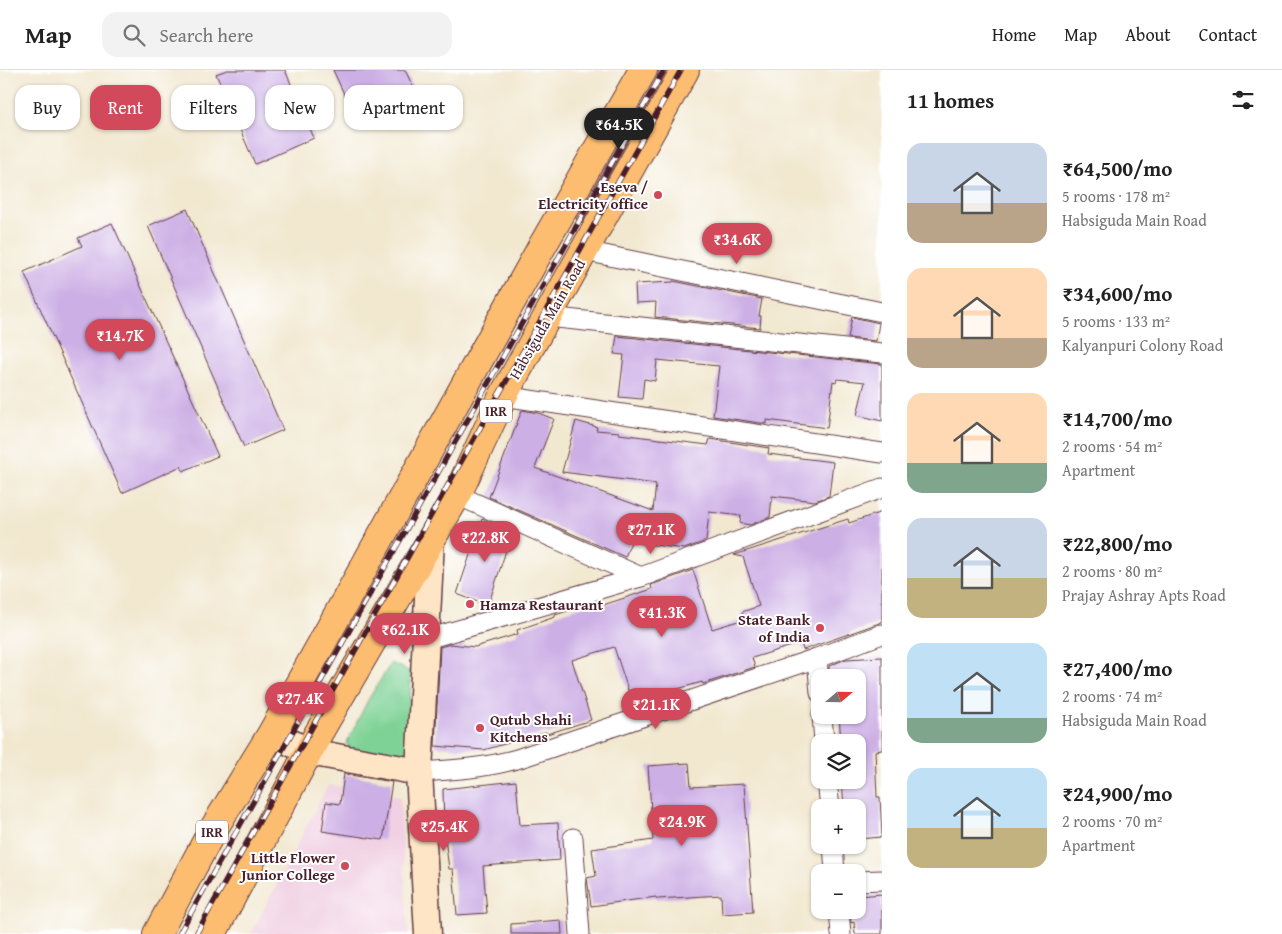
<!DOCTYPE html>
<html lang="en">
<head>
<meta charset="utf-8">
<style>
	:root { --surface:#fff; --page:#f2f2f2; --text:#222; --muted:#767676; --line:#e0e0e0; --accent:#d1495b }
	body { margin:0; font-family:"Gentium Book Plus",serif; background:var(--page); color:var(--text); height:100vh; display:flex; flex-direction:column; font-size:19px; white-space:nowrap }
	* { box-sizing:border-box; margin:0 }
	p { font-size:16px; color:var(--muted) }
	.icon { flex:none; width:28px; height:28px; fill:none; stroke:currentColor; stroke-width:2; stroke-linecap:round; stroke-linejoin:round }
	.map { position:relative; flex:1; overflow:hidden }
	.side { display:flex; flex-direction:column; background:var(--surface); width:400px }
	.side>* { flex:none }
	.top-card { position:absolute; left:15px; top:15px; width:475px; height:45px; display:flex; gap:10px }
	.needle { width:32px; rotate:70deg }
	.buttons { position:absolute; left:811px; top:599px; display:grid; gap:10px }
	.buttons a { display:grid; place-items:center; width:55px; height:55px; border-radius:10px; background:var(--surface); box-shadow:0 1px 4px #0004; font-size:25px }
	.price { position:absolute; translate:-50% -42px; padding:0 11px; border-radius:18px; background:var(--accent); color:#fff; font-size:16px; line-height:32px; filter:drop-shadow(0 1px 2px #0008) }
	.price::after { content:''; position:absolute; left:50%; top:30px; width:15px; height:11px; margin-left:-8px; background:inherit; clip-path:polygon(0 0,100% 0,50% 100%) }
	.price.current { background:#222; color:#fff }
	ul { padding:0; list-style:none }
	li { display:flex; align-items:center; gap:15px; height:125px; padding:0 25px }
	li span { display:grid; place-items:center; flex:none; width:140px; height:100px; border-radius:15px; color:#555 }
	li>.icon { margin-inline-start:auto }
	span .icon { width:60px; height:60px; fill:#fffc; stroke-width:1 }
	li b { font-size:21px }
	h2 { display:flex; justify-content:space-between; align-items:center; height:60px; padding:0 25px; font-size:21px }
	.tag { padding:0 18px; border-radius:15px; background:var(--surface); box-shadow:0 1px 4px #0004; font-size:18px; line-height:45px }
	.tag.current { background:var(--accent); color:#fff }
	header { display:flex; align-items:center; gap:30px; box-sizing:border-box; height:70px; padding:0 25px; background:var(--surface); border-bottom:1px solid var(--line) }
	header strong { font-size:24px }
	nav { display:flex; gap:28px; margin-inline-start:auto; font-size:18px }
	.search { width:350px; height:45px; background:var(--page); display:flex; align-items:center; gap:12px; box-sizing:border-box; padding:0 18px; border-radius:15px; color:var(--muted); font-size:19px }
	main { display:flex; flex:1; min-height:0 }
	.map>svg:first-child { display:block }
</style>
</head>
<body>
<header>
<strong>Map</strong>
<div class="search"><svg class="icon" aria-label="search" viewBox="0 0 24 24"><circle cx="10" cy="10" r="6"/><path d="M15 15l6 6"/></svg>Search here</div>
<nav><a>Home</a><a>Map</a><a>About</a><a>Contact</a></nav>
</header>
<main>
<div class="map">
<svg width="882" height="864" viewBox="0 0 882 864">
	<rect width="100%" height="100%" fill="#fff"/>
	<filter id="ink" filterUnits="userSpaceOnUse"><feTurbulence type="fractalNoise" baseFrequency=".02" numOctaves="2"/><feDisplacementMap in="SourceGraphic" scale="10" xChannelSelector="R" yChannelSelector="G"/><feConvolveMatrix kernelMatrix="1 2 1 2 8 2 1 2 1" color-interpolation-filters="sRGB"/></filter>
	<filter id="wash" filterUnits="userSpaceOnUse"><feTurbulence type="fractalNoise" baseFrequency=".0096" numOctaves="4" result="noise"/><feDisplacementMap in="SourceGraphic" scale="20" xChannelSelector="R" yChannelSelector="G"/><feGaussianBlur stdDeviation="1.12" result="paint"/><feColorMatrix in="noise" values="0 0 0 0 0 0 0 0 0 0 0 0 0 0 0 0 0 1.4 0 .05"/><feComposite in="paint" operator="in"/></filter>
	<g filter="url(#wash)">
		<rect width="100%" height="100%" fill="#f2e8d0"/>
		<!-- built -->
		<polygon fill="#f1d0e3" points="328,715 400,727 408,864 251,864"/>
		<!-- green -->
		<polygon fill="#7ed295" stroke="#647860" points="391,593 411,602 408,695 352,681 346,674 368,630"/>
		<g id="blocks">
			<!-- building -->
			<g fill="#ccafe5">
				<polygon points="227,0 285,0 314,68 255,94 216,4"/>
				<polygon points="333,0 405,0 416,23 356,50"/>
				<polygon points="659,0 667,0 582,153 576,149 657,8"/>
				<polygon points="187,139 283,360 244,377 148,156"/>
				<polygon points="112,153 218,386 183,401 181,396 122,423 24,202 82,176 78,168"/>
				<polygon points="673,211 762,229 759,246 761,246 760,258 655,247 656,232 636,233 635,214 673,212"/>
				<polygon points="852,247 879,253 876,271 848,268"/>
				<polygon points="617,266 882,294 882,351 857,345 865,312 837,309 836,312 833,311 827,358 767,350 767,354 713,346 719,296 657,290 655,311 644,309 642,329 619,327 624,285 614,284"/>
				<polygon points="522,340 538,343 554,349 535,398 653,441 656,414 562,402 576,351 597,357 596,360 619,362 619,364 708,375 710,369 769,378 768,384 833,392 829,426 815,431 772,426 770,447 750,455 740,453 741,446 709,442 706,471 684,479 631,472 625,487 489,427"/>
				<polygon points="882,442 882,552 803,580 801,573 752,588 755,597 703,614 702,612 632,632 614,577 572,590 591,650 547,664 546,662 484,680 435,676 440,577 451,574 475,577 518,564 517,560 555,547 555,545 596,532 597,537 652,519 651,515 693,500 712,559 745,549 742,542 759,536 743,487 734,485 848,449 849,453"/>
				<polygon points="482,449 512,462 488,536 457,524"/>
				<polygon points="882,587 882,680 875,681 877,727 880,727 882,767 858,769 858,738 844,738 842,710 858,710 858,672 841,672 839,645 858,645 858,608 830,608 829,596 846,589"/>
				<polygon points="689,693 691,717 744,714 753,842 722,844 721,825 657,829 656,827 591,836 587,808 596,806 592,779 653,770 648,696"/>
				<polygon points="344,704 392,712 383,770 322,761 326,732 340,734"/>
				<polygon points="516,711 520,755 558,753 560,790 483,796 487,843 457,845 453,799 449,799 444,760 443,719"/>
				<polygon points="882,824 882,864 855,864 854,852 851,853 850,840 858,840 858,826"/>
				<polygon points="561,850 562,864 511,864 511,854"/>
			</g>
		</g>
	</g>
	<g filter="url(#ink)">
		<use href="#blocks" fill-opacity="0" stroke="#633d44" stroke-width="1"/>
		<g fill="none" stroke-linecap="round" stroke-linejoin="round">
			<defs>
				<g id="street">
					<polyline points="585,181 882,242"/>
					<polyline points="548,247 882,283"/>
					<polyline points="503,326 882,383"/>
					<polyline points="457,425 641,507"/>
					<polyline points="427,569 641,507 882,418"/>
					<polyline points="817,588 820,623"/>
					<polyline points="822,645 824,672"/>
					<path d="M419,702C454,700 487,698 520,688L817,588L882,564"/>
					<polyline points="827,710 830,738"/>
					<polyline points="573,768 580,864"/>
					<polyline points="833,775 835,802"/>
					<polyline points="858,811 882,810"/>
					<polyline points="839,840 841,864"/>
				</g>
				<g id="secondary">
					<polyline points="272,663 309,682 419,702"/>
					<polyline points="428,864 419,702 431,470"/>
				</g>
				<g id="primary">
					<polyline points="157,864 211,763 272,663 540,180 643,0"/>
					<polyline points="212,864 318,664 457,425 503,326 685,0"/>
				</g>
			</defs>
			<!-- street casing -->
			<use href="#street" stroke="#633d44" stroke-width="21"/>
			<!-- secondary casing -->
			<use href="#secondary" stroke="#633d44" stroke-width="29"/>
			<!-- primary casing -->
			<use href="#primary" stroke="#633d44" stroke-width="30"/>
			<!-- street -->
			<use href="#street" stroke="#fff" stroke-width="19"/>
			<!-- secondary -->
			<use href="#secondary" stroke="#fee5c5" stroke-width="26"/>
			<!-- primary -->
			<use href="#primary" stroke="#fcbd6f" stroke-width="28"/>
			<defs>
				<g id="rail">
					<polyline points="179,864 664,0"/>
					<polyline points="196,864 681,0"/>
				</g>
			</defs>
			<!-- rail casing -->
			<use href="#rail" stroke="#4a1f2b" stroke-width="5.5"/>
			<!-- rail -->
			<use href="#rail" stroke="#fff" stroke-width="4" stroke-dasharray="11" stroke-linecap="butt"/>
		</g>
	</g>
	<!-- markers -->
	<g fill="#d1495b" stroke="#fff" stroke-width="2">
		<circle cx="658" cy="125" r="5"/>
		<circle cx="470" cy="534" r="5"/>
		<circle cx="820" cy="558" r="5"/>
		<circle cx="480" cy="658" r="5"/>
		<circle cx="345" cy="796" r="5"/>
	</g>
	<g text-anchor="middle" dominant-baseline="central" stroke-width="4" stroke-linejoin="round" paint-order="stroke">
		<!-- shield labels -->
		<g fill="#fff" stroke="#80626b" stroke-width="1">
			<rect x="480" y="329.5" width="32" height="23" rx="4"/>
			<rect x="196" y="750.5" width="32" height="23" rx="4"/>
		</g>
		<g font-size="14" font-weight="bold" fill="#4a1f2b">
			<text x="496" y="341">IRR</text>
			<text x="212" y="762">IRR</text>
		</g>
		<!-- poi labels -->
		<g font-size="15" font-weight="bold" fill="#4a1f2b" stroke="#fff" text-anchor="end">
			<text x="648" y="116">Eseva /<tspan x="648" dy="17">Electricity office</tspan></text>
			<text x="480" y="534" text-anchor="start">Hamza Restaurant</text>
			<text x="810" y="549">State Bank<tspan x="810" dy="17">of India</tspan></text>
			<text x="490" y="649" text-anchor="start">Qutub Shahi<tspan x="490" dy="17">Kitchens</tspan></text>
			<text x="335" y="787">Little Flower<tspan x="335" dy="17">Junior College</tspan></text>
		</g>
		<!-- street labels -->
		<g font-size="15" fill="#4a1f2b" stroke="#fff">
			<text transform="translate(547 249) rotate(-60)">Habsiguda Main Road</text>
		</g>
	</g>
</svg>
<div class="buttons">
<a><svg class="needle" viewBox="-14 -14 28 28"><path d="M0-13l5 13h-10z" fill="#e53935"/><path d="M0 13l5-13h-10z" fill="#767676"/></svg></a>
<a><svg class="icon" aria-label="layers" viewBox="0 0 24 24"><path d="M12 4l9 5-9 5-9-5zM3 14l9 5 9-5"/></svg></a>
<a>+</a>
<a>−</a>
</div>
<b class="price current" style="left:619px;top:80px">₹64.5K</b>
<b class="price" style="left:737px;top:195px">₹34.6K</b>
<b class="price" style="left:120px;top:291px">₹14.7K</b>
<b class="price" style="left:651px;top:485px">₹27.1K</b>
<b class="price" style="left:485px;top:493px">₹22.8K</b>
<b class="price" style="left:662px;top:568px">₹41.3K</b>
<b class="price" style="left:405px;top:585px">₹62.1K</b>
<b class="price" style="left:300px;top:654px">₹27.4K</b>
<b class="price" style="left:656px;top:660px">₹21.1K</b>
<b class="price" style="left:682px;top:777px">₹24.9K</b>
<b class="price" style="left:444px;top:782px">₹25.4K</b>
<div class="top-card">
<a class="tag">Buy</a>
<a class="tag current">Rent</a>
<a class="tag">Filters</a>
<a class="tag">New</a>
<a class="tag">Apartment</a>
</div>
</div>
<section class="side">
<h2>11 homes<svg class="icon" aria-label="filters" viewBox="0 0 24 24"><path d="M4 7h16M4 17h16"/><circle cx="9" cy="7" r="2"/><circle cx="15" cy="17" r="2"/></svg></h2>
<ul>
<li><span style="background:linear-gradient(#c9d6e8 60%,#b9a48a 0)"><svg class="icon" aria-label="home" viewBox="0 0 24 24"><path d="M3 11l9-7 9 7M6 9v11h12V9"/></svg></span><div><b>₹64,500/mo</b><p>5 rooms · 178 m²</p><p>Habsiguda Main Road</p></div></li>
<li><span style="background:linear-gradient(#ffd9b3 70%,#b9a48a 0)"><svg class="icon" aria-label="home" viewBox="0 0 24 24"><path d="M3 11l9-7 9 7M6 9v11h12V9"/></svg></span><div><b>₹34,600/mo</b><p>5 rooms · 133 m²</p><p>Kalyanpuri Colony Road</p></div></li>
<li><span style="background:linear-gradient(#ffd9b3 70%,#7fa58c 0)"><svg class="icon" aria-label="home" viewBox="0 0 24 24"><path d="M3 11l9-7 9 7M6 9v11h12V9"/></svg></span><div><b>₹14,700/mo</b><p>2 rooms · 54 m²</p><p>Apartment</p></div></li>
<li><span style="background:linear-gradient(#c9d6e8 60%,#c2b280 0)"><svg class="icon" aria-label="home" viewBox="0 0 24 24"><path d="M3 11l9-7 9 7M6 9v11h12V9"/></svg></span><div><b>₹22,800/mo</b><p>2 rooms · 80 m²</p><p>Prajay Ashray Apts Road</p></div></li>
<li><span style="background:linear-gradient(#bfe0f5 75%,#7fa58c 0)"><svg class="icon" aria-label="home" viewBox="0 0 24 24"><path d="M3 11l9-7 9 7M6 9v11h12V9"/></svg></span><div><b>₹27,400/mo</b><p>2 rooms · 74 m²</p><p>Habsiguda Main Road</p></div></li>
<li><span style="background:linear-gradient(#bfe0f5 60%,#c2b280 0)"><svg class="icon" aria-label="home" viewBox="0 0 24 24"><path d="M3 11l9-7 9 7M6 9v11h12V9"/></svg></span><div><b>₹24,900/mo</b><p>2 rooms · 70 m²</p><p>Apartment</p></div></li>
</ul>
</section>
</main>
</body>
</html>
